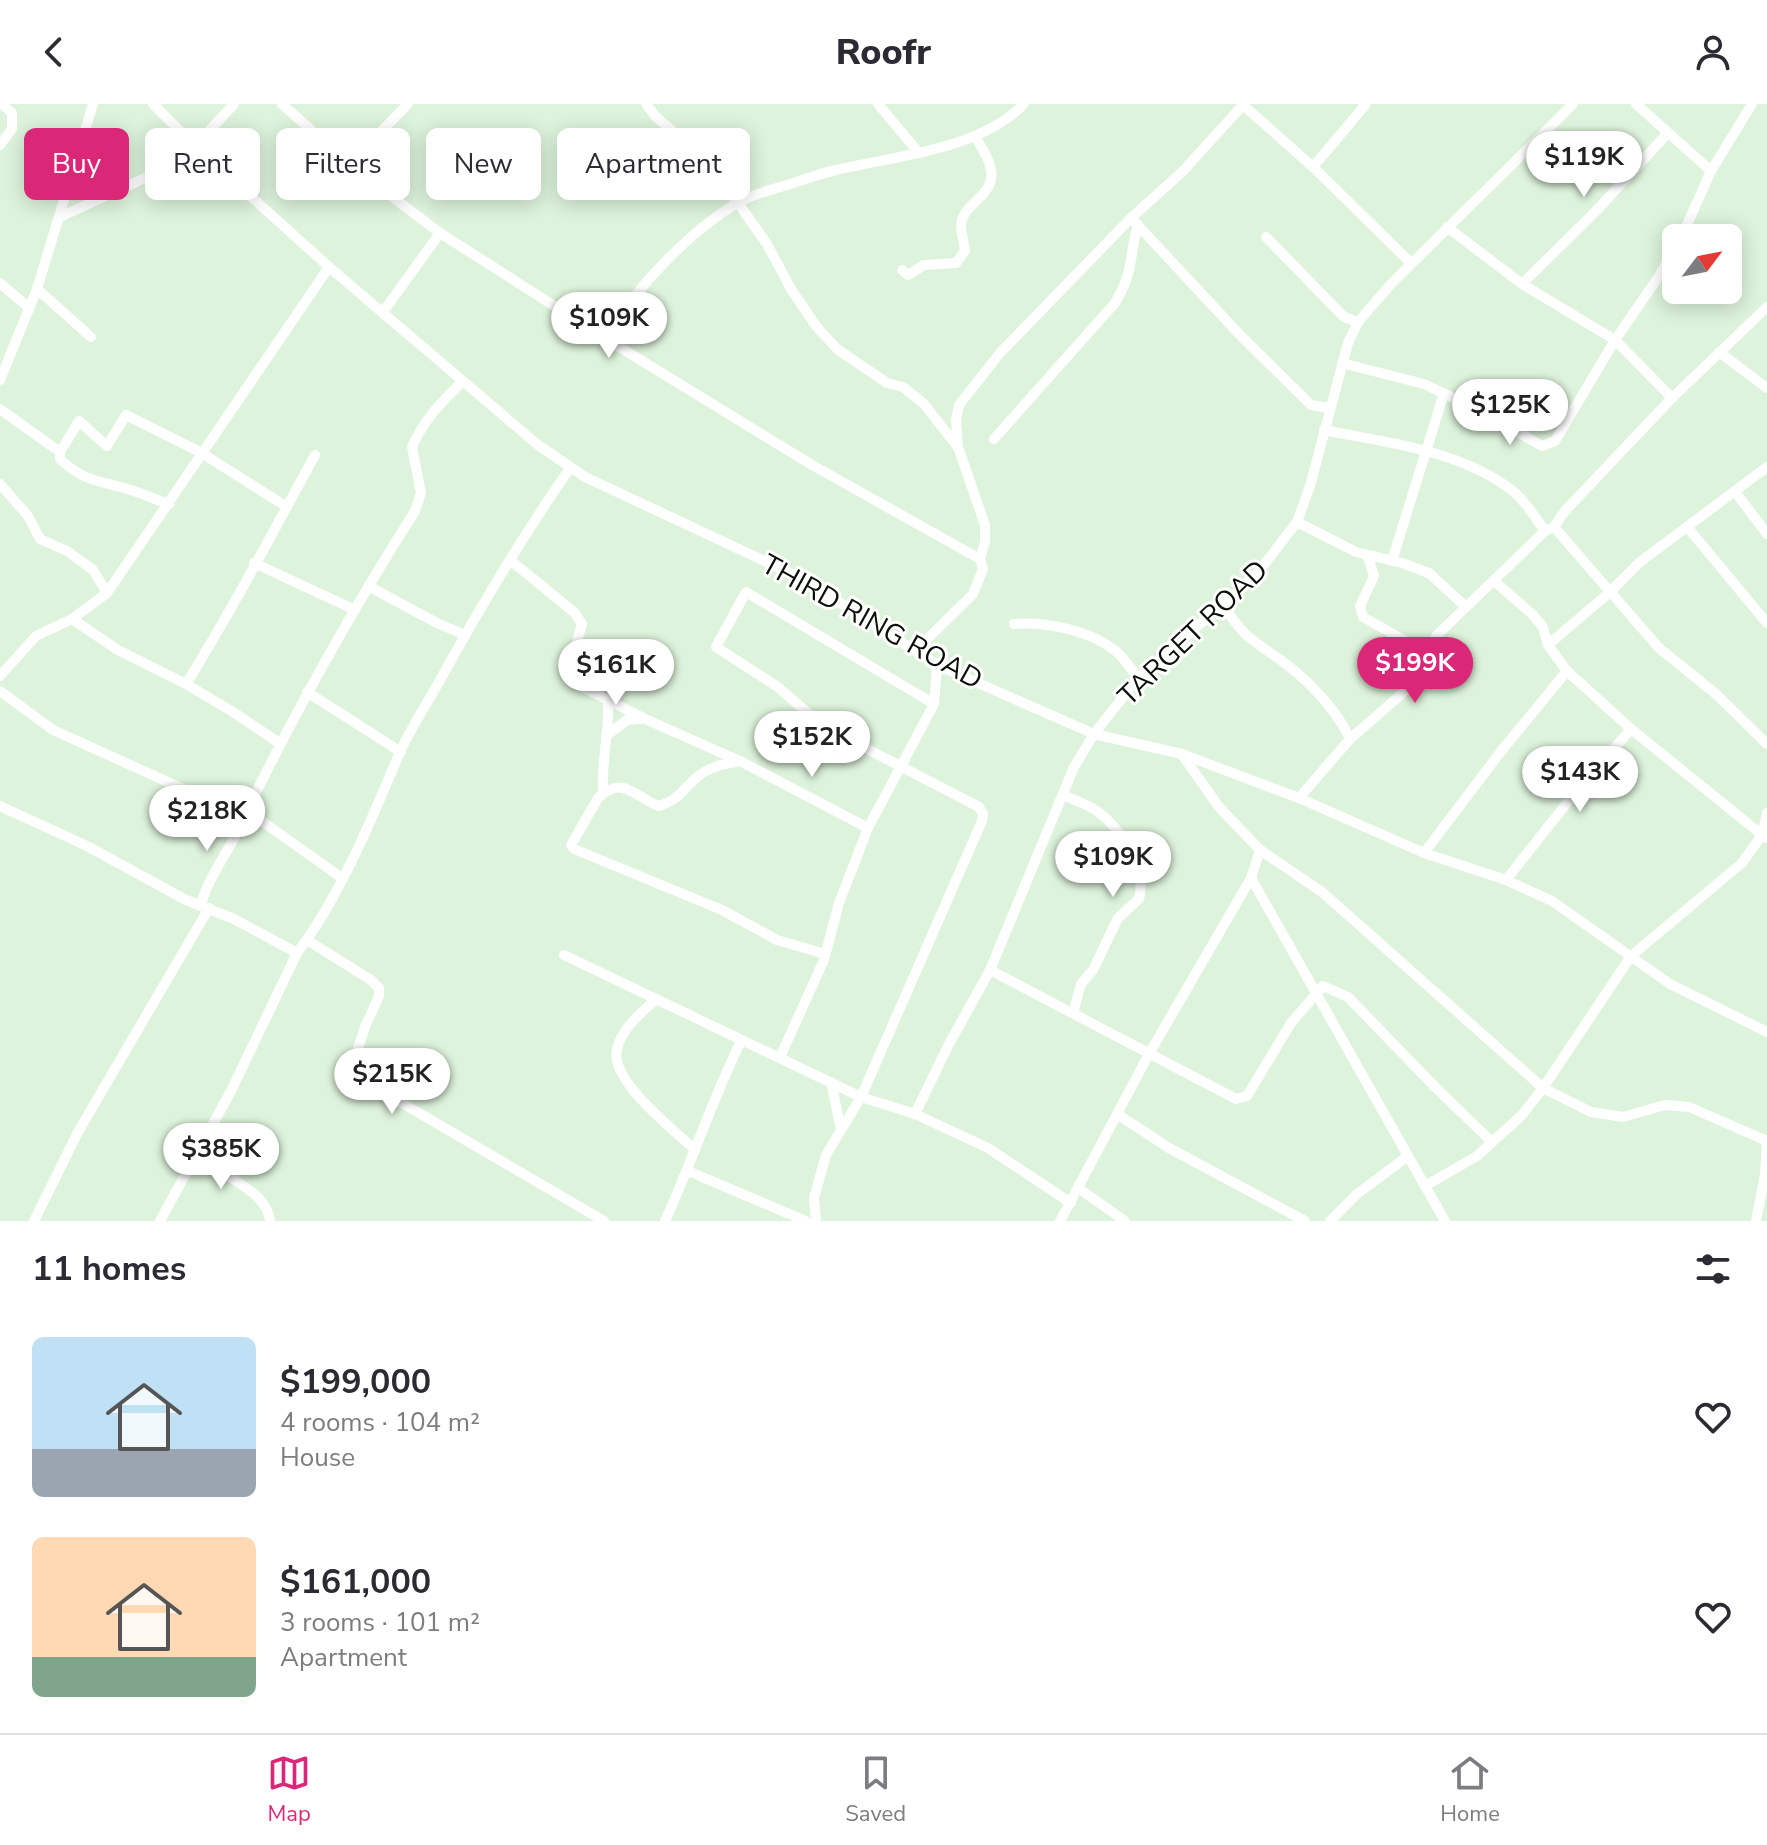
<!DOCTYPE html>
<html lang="en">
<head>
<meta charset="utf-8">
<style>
	:root { --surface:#fff; --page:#f7f7f7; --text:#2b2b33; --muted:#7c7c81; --line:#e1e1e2; --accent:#db2777 }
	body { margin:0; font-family:"Nunito Sans",sans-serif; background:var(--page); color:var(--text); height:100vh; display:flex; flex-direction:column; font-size:30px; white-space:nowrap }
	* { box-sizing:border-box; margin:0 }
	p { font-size:26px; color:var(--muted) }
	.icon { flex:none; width:44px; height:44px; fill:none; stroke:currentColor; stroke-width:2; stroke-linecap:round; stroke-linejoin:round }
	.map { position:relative; height:1117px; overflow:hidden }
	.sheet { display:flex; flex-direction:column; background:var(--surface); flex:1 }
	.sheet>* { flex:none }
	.guide { position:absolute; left:24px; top:24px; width:800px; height:72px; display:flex; gap:16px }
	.needle { width:52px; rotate:58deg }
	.fabs { position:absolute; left:1662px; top:120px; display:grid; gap:16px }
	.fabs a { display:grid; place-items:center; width:80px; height:80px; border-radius:12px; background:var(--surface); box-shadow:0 4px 20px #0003; font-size:40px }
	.price { position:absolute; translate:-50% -68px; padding:0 18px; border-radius:28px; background:#fff; color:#222; font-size:26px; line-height:52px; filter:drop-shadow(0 2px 4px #0008) }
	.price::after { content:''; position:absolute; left:50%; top:48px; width:24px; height:18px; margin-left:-12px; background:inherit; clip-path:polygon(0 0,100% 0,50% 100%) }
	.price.current { background:var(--accent); color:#fff }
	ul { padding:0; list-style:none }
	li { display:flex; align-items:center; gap:24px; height:200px; padding:0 32px }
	li span { display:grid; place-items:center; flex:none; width:224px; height:160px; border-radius:12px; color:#555 }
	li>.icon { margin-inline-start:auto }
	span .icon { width:96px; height:96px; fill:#fffc; stroke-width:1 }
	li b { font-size:34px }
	h2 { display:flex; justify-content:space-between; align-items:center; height:96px; padding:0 32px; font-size:34px }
	.tag { padding:0 28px; border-radius:12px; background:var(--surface); box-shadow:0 4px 20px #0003; font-size:28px; line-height:72px }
	.tag.current { background:var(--accent); color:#fff }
	header { display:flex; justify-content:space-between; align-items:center; height:104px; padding:0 32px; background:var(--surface); font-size:36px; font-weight:800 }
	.dock { display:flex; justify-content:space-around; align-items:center; height:112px; border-top:2px solid var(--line); background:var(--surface); font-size:22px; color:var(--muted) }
	.dock a { display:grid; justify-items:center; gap:4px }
	.dock .current { color:var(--accent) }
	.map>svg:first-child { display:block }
</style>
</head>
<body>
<header><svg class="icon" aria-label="back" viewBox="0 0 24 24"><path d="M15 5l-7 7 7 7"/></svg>Roofr<svg class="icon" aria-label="person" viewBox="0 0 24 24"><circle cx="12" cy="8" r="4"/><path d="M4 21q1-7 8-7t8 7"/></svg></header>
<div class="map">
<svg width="1767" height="1117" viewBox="0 0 1767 1117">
	<rect width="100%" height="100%" fill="#ddf3db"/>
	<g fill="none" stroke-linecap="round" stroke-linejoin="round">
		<!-- minor -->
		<g stroke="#fff" stroke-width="10">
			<polyline points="153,0 195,42 329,163 538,341 585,373 801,474 937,561 1094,630 1182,650 1299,694 1424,749 1506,776 1552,797 1670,880 1767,928"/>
			<polyline points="282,0 349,60 440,129 603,233 812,361 980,455"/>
			<polyline points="646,0 656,13 690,42 738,99 767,140 791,185 816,222 837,245 887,279 903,283 924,300 957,342"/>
			<polyline points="878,0 919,49"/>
			<polyline points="1242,0 1313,63 1411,159"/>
			<polyline points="1636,0 1711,67"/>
			<polyline points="0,41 12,25 12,9 2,0"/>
			<polyline points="195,42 234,0"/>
			<polyline points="349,60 408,0"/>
			<polyline points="1313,63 1366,0"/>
			<polyline points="60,113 171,62"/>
			<polyline points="1131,114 1240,231 1311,301 1329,304"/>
			<polyline points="1447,123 1522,180 1615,236 1672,294"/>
			<polyline points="1266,133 1344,213 1358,218"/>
			<polyline points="1681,134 1711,67 1752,0"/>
			<path d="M902,166L908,171L924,161L956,159L965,147C964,139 961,129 961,121C962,98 999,92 990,62C988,52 980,42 976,33"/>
			<polyline points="0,179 28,203"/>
			<polyline points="1522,180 1597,106 1667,30"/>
			<polyline points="37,185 91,233"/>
			<polyline points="383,208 440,129"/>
			<path d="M603,233C640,182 683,132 737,99C751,91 768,87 783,82C801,77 818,70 836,66C896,52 979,46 1024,0"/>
			<polyline points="1719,248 1767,284"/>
			<polyline points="1342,259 1424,280 1477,305 1542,342 1555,337 1615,236 1659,172 1676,142"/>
			<polyline points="0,276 37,185 93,0"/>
			<polyline points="0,305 60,348 79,317 107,342 126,311 200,348 287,403"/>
			<path d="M1324,326C1387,339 1462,346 1514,388C1526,398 1536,415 1545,427"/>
			<path d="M994,335L1115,199C1122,187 1128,175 1130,161C1133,147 1133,135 1138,121"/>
			<path d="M60,348V355C84,378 101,377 131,386C144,390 156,396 169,400"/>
			<polyline points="0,380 28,412 40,435 67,447 93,466 107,489"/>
			<polyline points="1736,389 1767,430"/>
			<polyline points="1297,418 1356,448 1402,459 1429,469 1466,503"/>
			<polyline points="1554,423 1659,544 1716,590 1767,640"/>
			<polyline points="1688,424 1767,519"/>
			<polyline points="1368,453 1374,472 1360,502 1363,513 1432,552"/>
			<polyline points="510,456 575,509 582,520 567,571 573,578 643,614 740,657 868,724"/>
			<polyline points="1392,457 1444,289"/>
			<polyline points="254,459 353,505"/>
			<polyline points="1494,477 1533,511 1543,523 1548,541 1567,567 1631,625 1766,734"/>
			<polyline points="368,482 437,519 465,531"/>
			<path d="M1224,501C1243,535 1257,538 1286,560C1311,579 1337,607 1350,635"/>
			<polyline points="72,515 118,546 186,580 233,608 279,639"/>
			<path d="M1014,520C1045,517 1093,527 1118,549C1125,556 1132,566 1138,574"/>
			<polyline points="1548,541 1610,488 1640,458 1767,363"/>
			<polyline points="916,546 973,490 983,465 980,455 985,438 985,421 958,343 956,316 959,301 1000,249 1131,114 1183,67 1243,1"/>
			<polyline points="0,572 36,532 72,515 107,489 329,163"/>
			<path d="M186,580C232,506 273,428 315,351"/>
			<polyline points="0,587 53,626 243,712"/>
			<polyline points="307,588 401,648"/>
			<polyline points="606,632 627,616 641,615"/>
			<path d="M740,657C724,660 708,663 696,674C681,687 680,695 659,702C635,694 624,670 598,694L571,741L574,745L722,806L777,836L825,850"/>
			<path d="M603,689C601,657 610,627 608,596"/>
			<path d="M1063,691C1074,696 1087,700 1097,707C1121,724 1147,765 1139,795L1118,814L1093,866L1081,880L1073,909"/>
			<polyline points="1299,694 1350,635 1421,573 1430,562 1436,532 1545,427 1554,423 1564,408 1672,294 1767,203"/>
			<path d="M0,702L87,742L186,796L234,815L297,849C339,795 373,712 400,648C411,624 426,601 439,578C479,505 522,433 570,364"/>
			<polyline points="246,706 342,774"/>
			<polyline points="1260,746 1322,788 1543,984 1591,1008 1623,1013 1665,1001 1689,1003 1767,1037"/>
			<polyline points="1424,749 1502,646 1567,567"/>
			<polyline points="1251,774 1425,1082"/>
			<polyline points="1506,776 1570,695 1631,625"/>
			<path d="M201,801C207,776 225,753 236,730C289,618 349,511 415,407L421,389L412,343C423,317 442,297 462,278"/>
			<polyline points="307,836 371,876 379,884 379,892 365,923 350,969 351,973 378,985 604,1117"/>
			<polyline points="564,851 861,993 915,1010 988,1044 1071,1099"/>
			<polyline points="990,866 1236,995 1247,992 1291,919 1323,882 1348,893 1437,985 1491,1037"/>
			<path d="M655,896C640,910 622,924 617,945C609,976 673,1025 695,1046"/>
			<polyline points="780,953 824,856 839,799 868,724 934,600 937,561"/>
			<polyline points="831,978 841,1026"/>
			<polyline points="915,1010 949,940 990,866 1074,663 1094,630 1138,574 1256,471 1297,418 1310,382 1348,239 1358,218 1391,180 1573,0"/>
			<polyline points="1117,1010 1169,1044 1305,1117"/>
			<path d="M201,1043C206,1050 211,1057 217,1063C236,1080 267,1090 270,1117"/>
			<polyline points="688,1067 806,1117"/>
			<polyline points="1078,1084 1125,1117"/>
			<polyline points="34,1117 78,1028 209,804"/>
			<polyline points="160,1117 231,987 297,849"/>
			<path d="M665,1117C692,1058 712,996 741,937"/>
			<polyline points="816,1117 814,1094 826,1051 861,993 982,717 983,710 979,703 844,633 810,611 778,583 716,543 746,488 934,600"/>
			<polyline points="1060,1117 1149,950 1251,774 1260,746 1219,703 1183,652"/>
			<polyline points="1330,1117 1357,1090 1408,1052"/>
			<polyline points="1445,1117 1425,1082 1477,1052 1522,1011 1543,984 1631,852 1742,759 1762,731 1767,709"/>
			<polyline points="1756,1117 1765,1071 1767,1036"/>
		</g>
	</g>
	<g text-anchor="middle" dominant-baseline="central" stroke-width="6" stroke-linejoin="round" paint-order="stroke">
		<!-- street labels -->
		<g font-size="28" fill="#091008" stroke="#fff">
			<text transform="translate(872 518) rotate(29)">THIRD RING ROAD</text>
			<text transform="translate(1193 529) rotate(-44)">TARGET ROAD</text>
		</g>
	</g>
</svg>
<div class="fabs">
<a><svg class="needle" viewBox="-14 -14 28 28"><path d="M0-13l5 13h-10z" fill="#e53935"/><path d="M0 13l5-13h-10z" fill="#7c7c81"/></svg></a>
</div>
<b class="price" style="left:1584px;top:95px">$119K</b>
<b class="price" style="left:609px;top:256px">$109K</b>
<b class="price" style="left:1510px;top:343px">$125K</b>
<b class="price current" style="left:1415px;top:601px">$199K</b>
<b class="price" style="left:616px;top:603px">$161K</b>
<b class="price" style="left:812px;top:675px">$152K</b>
<b class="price" style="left:1580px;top:710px">$143K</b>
<b class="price" style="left:207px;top:749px">$218K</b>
<b class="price" style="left:1113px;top:795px">$109K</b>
<b class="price" style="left:392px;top:1012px">$215K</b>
<b class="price" style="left:221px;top:1087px">$385K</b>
<div class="guide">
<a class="tag current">Buy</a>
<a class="tag">Rent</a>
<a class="tag">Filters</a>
<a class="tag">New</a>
<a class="tag">Apartment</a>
</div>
</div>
<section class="sheet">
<h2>11 homes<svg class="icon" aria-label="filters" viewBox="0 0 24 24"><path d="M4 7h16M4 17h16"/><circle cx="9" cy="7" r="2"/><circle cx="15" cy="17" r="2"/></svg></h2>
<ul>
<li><span style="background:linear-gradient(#bfe0f5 70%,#9aa5b1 0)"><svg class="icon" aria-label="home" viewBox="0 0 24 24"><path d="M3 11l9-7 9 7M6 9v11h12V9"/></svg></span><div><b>$199,000</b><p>4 rooms · 104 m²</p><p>House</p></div><svg class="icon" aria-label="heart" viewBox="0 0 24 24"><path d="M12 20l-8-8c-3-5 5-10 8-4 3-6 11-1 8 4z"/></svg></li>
<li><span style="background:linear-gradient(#ffd9b3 75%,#7fa58c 0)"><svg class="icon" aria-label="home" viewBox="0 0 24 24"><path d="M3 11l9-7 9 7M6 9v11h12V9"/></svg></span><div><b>$161,000</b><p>3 rooms · 101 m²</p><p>Apartment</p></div><svg class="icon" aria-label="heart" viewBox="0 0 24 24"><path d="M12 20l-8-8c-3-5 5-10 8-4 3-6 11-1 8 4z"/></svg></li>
</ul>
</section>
<nav class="dock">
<a class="current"><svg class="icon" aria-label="map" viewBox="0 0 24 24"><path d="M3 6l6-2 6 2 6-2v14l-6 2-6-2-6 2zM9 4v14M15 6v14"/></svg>Map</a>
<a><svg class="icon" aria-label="saved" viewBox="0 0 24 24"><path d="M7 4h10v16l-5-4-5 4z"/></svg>Saved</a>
<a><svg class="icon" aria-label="home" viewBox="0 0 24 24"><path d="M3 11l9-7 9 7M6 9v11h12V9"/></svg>Home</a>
</nav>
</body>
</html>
